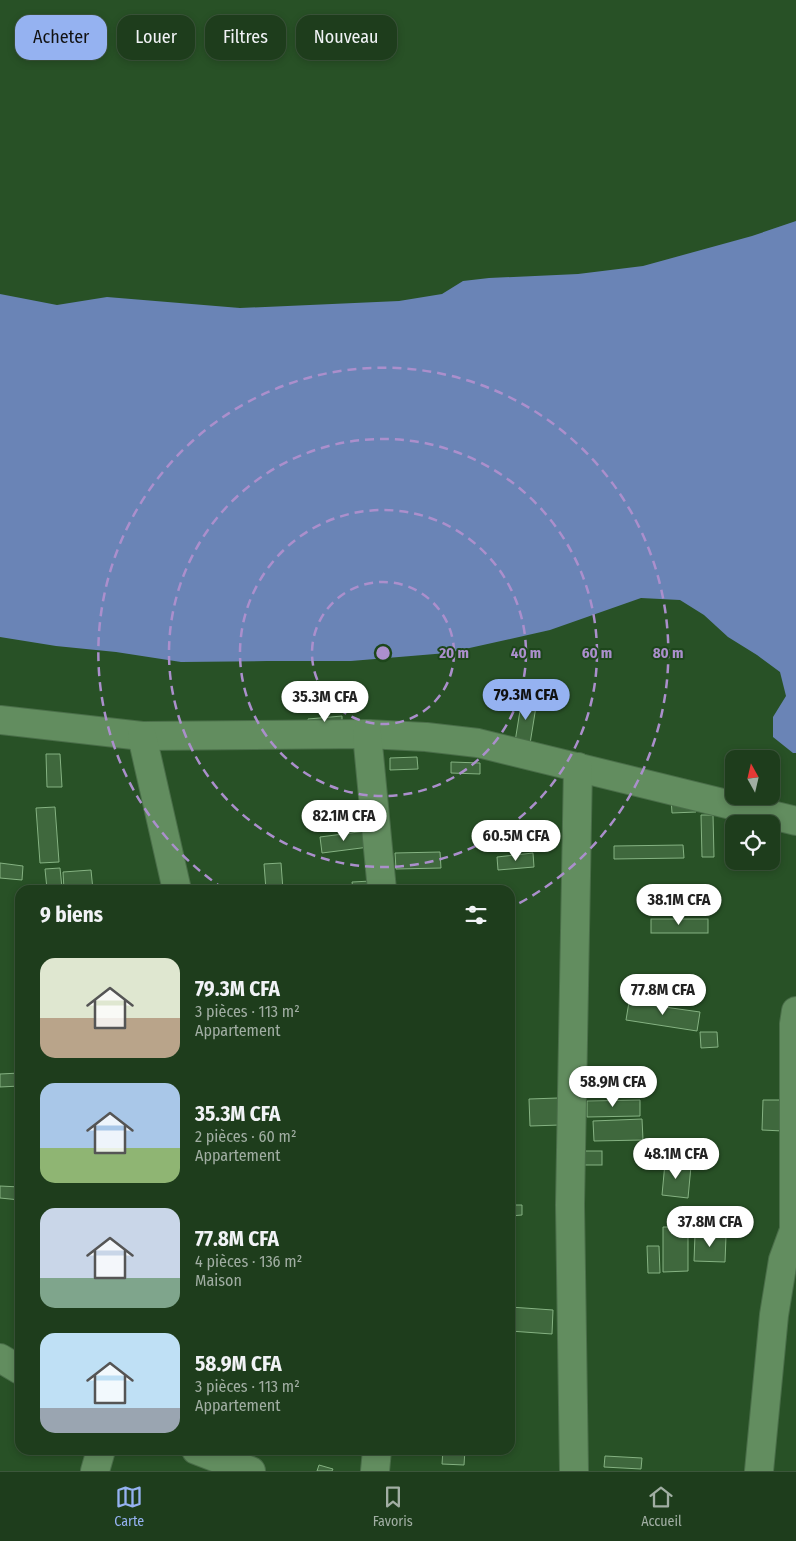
<!DOCTYPE html>
<html lang="fr">
<head>
<meta charset="utf-8">
<style>
	:root { --surface:#1e3d1c; --page:#264425; --text:#f1f3f6; --muted:#a1aea3; --line:#3c563b; --accent:#95b2f1 }
	body { margin:0; font-family:"Fira Sans Condensed",sans-serif; background:var(--page); color:var(--text); height:100vh; display:flex; flex-direction:column; font-size:19px; white-space:nowrap }
	* { box-sizing:border-box; margin:0 }
	p { font-size:16px; color:var(--muted) }
	.icon { flex:none; width:28px; height:28px; fill:none; stroke:currentColor; stroke-width:2; stroke-linecap:round; stroke-linejoin:round }
	.map { position:relative; flex:1; overflow:hidden }
	.panel { position:absolute; left:15px; top:885px; width:500px; height:570px; display:flex; flex-direction:column; background:var(--surface); border-radius:15px; box-shadow:0 2px 8px #0003,0 0 0 1px var(--line) }
	.panel>* { flex:none }
	.hud { position:absolute; left:15px; top:15px; width:500px; height:45px; display:flex; gap:10px }
	.needle { width:32px; rotate:352deg }
	.tools { position:absolute; left:725px; top:750px; display:grid; gap:10px }
	.tools a { display:grid; place-items:center; width:55px; height:55px; border-radius:10px; background:var(--surface); box-shadow:0 2px 8px #0003,0 0 0 1px var(--line); font-size:25px }
	.price { position:absolute; translate:-50% -42px; padding:0 11px; border-radius:18px; background:#fff; color:#222; font-size:16px; line-height:32px; filter:drop-shadow(0 1px 2px #0008) }
	.price::after { content:''; position:absolute; left:50%; top:30px; width:15px; height:11px; margin-left:-8px; background:inherit; clip-path:polygon(0 0,100% 0,50% 100%) }
	.price.current { background:var(--accent); color:#111 }
	ul { padding:0; list-style:none }
	li { display:flex; align-items:center; gap:15px; height:125px; padding:0 25px }
	li span { display:grid; place-items:center; flex:none; width:140px; height:100px; border-radius:15px; color:#555 }
	li>.icon { margin-inline-start:auto }
	span .icon { width:60px; height:60px; fill:#fffc; stroke-width:1 }
	li b { font-size:21px }
	h2 { display:flex; justify-content:space-between; align-items:center; height:60px; padding:0 25px; font-size:21px }
	.chip { padding:0 18px; border-radius:15px; background:var(--surface); box-shadow:0 2px 8px #0003,0 0 0 1px var(--line); font-size:18px; line-height:45px }
	.chip.current { background:var(--accent); color:#111 }
	.dock { display:flex; justify-content:space-around; align-items:center; height:70px; border-top:1px solid var(--line); background:var(--surface); font-size:14px; color:var(--muted) }
	.dock a { display:grid; justify-items:center; gap:2px }
	.dock .current { color:var(--accent) }
	.map>svg:first-child { display:block }
</style>
</head>
<body>
<div class="map">
<svg width="796" height="1471" viewBox="0 0 796 1471">
	<rect width="100%" height="100%" fill="#285126"/>
	<!-- water -->
	<polygon fill="#6a84b6" points="796,221 796,753 793,753 773,737 773,717 786,696 780,672 757,655 728,637 704,615 680,600 641,598 550,630 447,653 351,661 267,661 181,662 116,652 56,646 0,637 0,294 57,305 107,297 240,308 399,301 442,294 463,281 489,278 578,274 643,266 752,236"/>
	<!-- building -->
	<g fill="#3f683d" stroke="#85b282">
		<polygon points="523,692 538,694 529,750 514,748"/>
		<polygon points="342,716 342,728 309,730 308,719"/>
		<polygon points="46,754 60,754 62,787 47,787"/>
		<polygon points="417,757 418,769 390,770 390,758"/>
		<polygon points="451,762 480,763 480,774 451,773"/>
		<polygon points="695,797 696,812 672,813 671,798"/>
		<polygon points="55,807 59,862 40,863 36,808"/>
		<polygon points="701,815 713,815 714,857 702,857"/>
		<polygon points="366,831 369,847 322,853 320,837"/>
		<polygon points="683,845 684,858 614,859 614,846"/>
		<polygon points="440,852 441,868 396,869 395,853"/>
		<polygon points="533,853 534,867 498,870 497,857"/>
		<polygon points="0,863 23,866 22,880 0,878"/>
		<polygon points="281,863 283,890 266,890 264,864"/>
		<polygon points="60,868 62,888 47,889 45,869"/>
		<polygon points="91,870 93,890 64,890 63,872"/>
		<polygon points="371,881 371,890 353,890 352,882"/>
		<rect x="651" y="919" width="57" height="14"/>
		<polygon points="629,1002 700,1012 697,1031 626,1020"/>
		<polygon points="700,1032 717,1032 718,1047 701,1048"/>
		<polygon points="20,1073 20,1086 0,1087 0,1074"/>
		<polygon points="558,1098 560,1125 530,1126 529,1099"/>
		<polygon points="640,1100 640,1116 587,1117 587,1101"/>
		<polygon points="763,1100 783,1100 783,1131 762,1130"/>
		<polygon points="642,1119 643,1140 594,1141 593,1121"/>
		<rect x="583" y="1151" width="19" height="14"/>
		<polygon points="665,1163 691,1166 688,1198 662,1195"/>
		<polygon points="0,1186 20,1187 20,1200 0,1198"/>
		<polygon points="510,1205 522,1205 522,1215 510,1216"/>
		<polygon points="663,1227 688,1227 688,1271 663,1272"/>
		<polygon points="695,1235 726,1236 725,1262 694,1261"/>
		<polygon points="647,1246 659,1246 660,1273 648,1273"/>
		<polygon points="510,1307 553,1310 552,1334 510,1331"/>
		<polygon points="443,1450 465,1450 464,1465 442,1464"/>
		<polygon points="605,1456 642,1458 641,1469 604,1467"/>
		<polygon points="319,1465 333,1469 332,1471 317,1471"/>
	</g>
	<g fill="none" stroke-linecap="round" stroke-linejoin="round">
		<defs>
			<g id="minor">
				<polyline points="0,720 142,736 367,734 426,737 478,743 796,821"/>
				<polyline points="367,734 382,890"/>
				<polyline points="142,736 177,890"/>
				<polyline points="0,1358 20,1370"/>
				<polyline points="196,1450 251,1471"/>
				<polyline points="95,1471 101,1450"/>
				<polyline points="375,1471 377,1450"/>
				<polyline points="574,1471 570,1205 578,767"/>
				<polyline points="759,1471 774,1315 783,1260 794,1230 794,1024 796,1011"/>
			</g>
		</defs>
		<!-- minor casing -->
		<use href="#minor" stroke="#4a6e49" stroke-width="30"/>
		<!-- minor -->
		<use href="#minor" stroke="#628d5f" stroke-width="28"/>
	</g>
	<!-- distance rings -->
	<g fill="none" stroke="#ab8fcc" stroke-width="2.5" stroke-dasharray="9 6">
		<circle cx="383" cy="653" r="71"/>
		<circle cx="383" cy="653" r="143"/>
		<circle cx="383" cy="653" r="214"/>
		<path d="M224 889A285 285 0 1 1 510 908"/>
	</g>
	<circle cx="383" cy="653" r="8" fill="#ab8fcc" stroke="#1d461b" stroke-width="2.5"/>
	<g font-size="15" text-anchor="middle" font-weight="bold" fill="#ab8fcc" stroke="#1d461b" stroke-width="4" stroke-linejoin="round" paint-order="stroke">
		<text x="454" y="658">20 m</text>
		<text x="526" y="658">40 m</text>
		<text x="597" y="658">60 m</text>
		<text x="668" y="658">80 m</text>
	</g>
</svg>
<div class="tools">
<a><svg class="needle" viewBox="-14 -14 28 28"><path d="M0-13l5 13h-10z" fill="#e53935"/><path d="M0 13l5-13h-10z" fill="#a1aea3"/></svg></a>
<a><svg class="icon" aria-label="locate" viewBox="0 0 24 24"><circle cx="12" cy="12" r="6"/><path d="M12 2v4M12 18v4M2 12h4M18 12h4"/></svg></a>
</div>
<b class="price current" style="left:526px;top:721px">79.3M CFA</b>
<b class="price" style="left:325px;top:723px">35.3M CFA</b>
<b class="price" style="left:344px;top:842px">82.1M CFA</b>
<b class="price" style="left:516px;top:862px">60.5M CFA</b>
<b class="price" style="left:679px;top:926px">38.1M CFA</b>
<b class="price" style="left:663px;top:1016px">77.8M CFA</b>
<b class="price" style="left:613px;top:1108px">58.9M CFA</b>
<b class="price" style="left:676px;top:1180px">48.1M CFA</b>
<b class="price" style="left:710px;top:1248px">37.8M CFA</b>
<div class="hud">
<a class="chip current">Acheter</a>
<a class="chip">Louer</a>
<a class="chip">Filtres</a>
<a class="chip">Nouveau</a>
</div>
<section class="panel">
<h2>9 biens<svg class="icon" aria-label="filters" viewBox="0 0 24 24"><path d="M4 7h16M4 17h16"/><circle cx="9" cy="7" r="2"/><circle cx="15" cy="17" r="2"/></svg></h2>
<ul>
<li><span style="background:linear-gradient(#dfe7d0 60%,#b9a48a 0)"><svg class="icon" aria-label="home" viewBox="0 0 24 24"><path d="M3 11l9-7 9 7M6 9v11h12V9"/></svg></span><div><b>79.3M CFA</b><p>3 pièces · 113 m²</p><p>Appartement</p></div></li>
<li><span style="background:linear-gradient(#a9c7e8 65%,#8fb573 0)"><svg class="icon" aria-label="home" viewBox="0 0 24 24"><path d="M3 11l9-7 9 7M6 9v11h12V9"/></svg></span><div><b>35.3M CFA</b><p>2 pièces · 60 m²</p><p>Appartement</p></div></li>
<li><span style="background:linear-gradient(#c9d6e8 70%,#7fa58c 0)"><svg class="icon" aria-label="home" viewBox="0 0 24 24"><path d="M3 11l9-7 9 7M6 9v11h12V9"/></svg></span><div><b>77.8M CFA</b><p>4 pièces · 136 m²</p><p>Maison</p></div></li>
<li><span style="background:linear-gradient(#bfe0f5 75%,#9aa5b1 0)"><svg class="icon" aria-label="home" viewBox="0 0 24 24"><path d="M3 11l9-7 9 7M6 9v11h12V9"/></svg></span><div><b>58.9M CFA</b><p>3 pièces · 113 m²</p><p>Appartement</p></div></li>
</ul>
</section>
</div>
<nav class="dock">
<a class="current"><svg class="icon" aria-label="map" viewBox="0 0 24 24"><path d="M3 6l6-2 6 2 6-2v14l-6 2-6-2-6 2zM9 4v14M15 6v14"/></svg>Carte</a>
<a><svg class="icon" aria-label="saved" viewBox="0 0 24 24"><path d="M7 4h10v16l-5-4-5 4z"/></svg>Favoris</a>
<a><svg class="icon" aria-label="home" viewBox="0 0 24 24"><path d="M3 11l9-7 9 7M6 9v11h12V9"/></svg>Accueil</a>
</nav>
</body>
</html>
